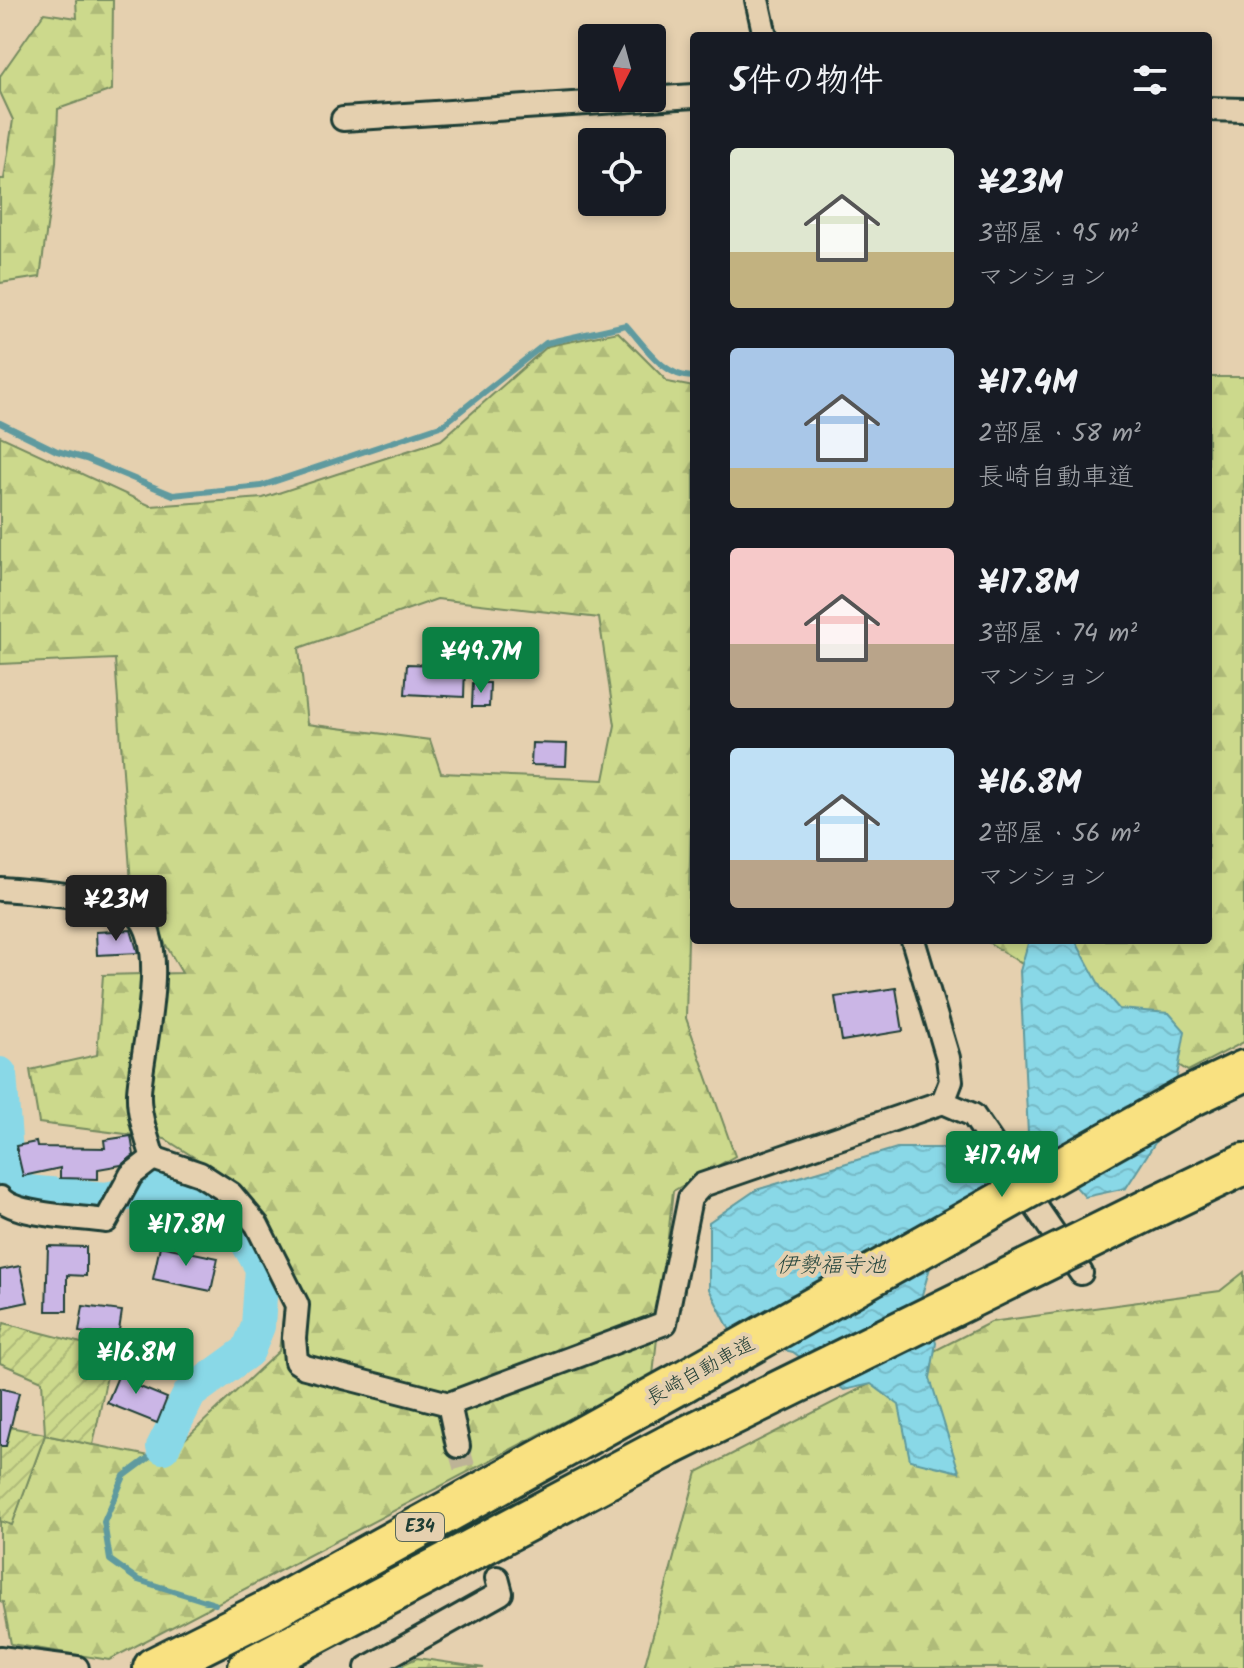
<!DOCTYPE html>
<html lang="ja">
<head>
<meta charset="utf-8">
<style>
	:root { --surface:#171b24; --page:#20242c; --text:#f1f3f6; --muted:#9ea1a6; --accent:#0b8043 }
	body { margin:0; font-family:Kalam,"Klee One",sans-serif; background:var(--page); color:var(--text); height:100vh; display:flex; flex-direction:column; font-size:30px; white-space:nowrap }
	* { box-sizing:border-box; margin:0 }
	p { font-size:26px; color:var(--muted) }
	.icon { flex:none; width:44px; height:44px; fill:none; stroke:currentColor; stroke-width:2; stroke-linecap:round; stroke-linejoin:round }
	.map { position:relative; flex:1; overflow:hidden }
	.drawer { position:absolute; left:690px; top:32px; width:522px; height:912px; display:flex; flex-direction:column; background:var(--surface); border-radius:8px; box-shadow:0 4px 12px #0003 }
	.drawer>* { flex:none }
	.needle { width:52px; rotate:186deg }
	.buttons { position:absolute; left:578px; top:24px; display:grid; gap:16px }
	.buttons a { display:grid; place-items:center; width:88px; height:88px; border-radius:8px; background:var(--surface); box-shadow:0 4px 12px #0003; font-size:40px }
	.price { position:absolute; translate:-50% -68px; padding:0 18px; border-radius:8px; background:var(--accent); color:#fff; font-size:26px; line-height:52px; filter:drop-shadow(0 2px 4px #0008) }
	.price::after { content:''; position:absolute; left:50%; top:48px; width:24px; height:18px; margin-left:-12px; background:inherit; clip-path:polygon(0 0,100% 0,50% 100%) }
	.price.current { background:#222; color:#fff }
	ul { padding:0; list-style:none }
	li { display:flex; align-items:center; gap:24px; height:200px; padding:0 40px }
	li span { display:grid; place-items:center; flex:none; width:224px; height:160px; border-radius:8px; color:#555 }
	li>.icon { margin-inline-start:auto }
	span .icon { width:96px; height:96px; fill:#fffc; stroke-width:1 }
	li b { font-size:34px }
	h2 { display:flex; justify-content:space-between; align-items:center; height:96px; padding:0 40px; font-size:34px }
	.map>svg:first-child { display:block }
</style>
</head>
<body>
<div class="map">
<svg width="1244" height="1668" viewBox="0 0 1244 1668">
	<defs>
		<pattern id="forest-firs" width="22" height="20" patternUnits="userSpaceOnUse" patternTransform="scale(2)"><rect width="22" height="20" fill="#ccd98c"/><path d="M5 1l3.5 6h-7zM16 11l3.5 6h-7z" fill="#afbb79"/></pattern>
		<pattern id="garden-furrows" width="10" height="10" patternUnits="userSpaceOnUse" patternTransform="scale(2)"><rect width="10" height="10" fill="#ccd98c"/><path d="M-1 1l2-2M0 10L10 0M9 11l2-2" fill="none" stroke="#afbb79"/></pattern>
		<pattern id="water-waves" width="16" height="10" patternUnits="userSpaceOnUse" patternTransform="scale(2)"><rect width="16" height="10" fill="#89d8e7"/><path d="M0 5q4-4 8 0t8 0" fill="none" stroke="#76bac7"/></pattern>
	</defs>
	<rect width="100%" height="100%" fill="#e5d0af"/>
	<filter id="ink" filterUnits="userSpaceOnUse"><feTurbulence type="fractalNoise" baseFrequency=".0125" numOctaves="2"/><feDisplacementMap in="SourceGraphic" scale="16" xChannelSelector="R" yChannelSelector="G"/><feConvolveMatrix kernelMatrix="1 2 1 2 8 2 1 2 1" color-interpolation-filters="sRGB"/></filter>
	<g filter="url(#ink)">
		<!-- forest -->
		<g fill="url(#forest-firs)" stroke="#768b60" stroke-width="2" fill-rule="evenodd">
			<polygon points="76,0 113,0 112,90 58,109 56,163 40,277 0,283 0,179 4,179 13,120 0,92 0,76 44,13 77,18"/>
			<path d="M618,332L668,382L694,387V703L686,1018L735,1156L673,1191L653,1375L109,1660L11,1644L3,1602L0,1601V1521L12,1524L45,1435L164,1459L279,1351L290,1261L243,1188L165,1139L39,1123L30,1070L97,1055L103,975L182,973L131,884L115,659L0,664V436L151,506L263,498L441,440L548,346ZM437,599L599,618L615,725L604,780L441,773L430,740L307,724L299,648Z"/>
			<polygon points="1208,377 1244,377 1244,1042 1188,1071 985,940 1208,940"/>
			<polygon points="1244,1272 1244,1668 644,1668 697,1472 991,1322 1220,1291"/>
			<polygon points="417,1658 484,1668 395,1668"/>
		</g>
		<!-- garden -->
		<polygon fill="url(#garden-furrows)" stroke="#768b60" stroke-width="2" points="4,1323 112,1351 93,1445 45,1435 12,1525 0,1521 0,1425 45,1434 42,1381 0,1363 0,1337"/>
		<!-- water -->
		<g fill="url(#water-waves)" stroke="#5f9a9f" stroke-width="2">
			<polygon points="1029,940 1075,940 1101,988 1119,1009 1169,1013 1185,1031 1169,1121 1126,1188 1085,1197 1028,1134 1020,971"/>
			<polygon points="897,1148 946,1148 975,1161 992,1192 934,1254 921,1298 936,1343 930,1378 959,1472 910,1460 899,1405 871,1384 844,1390 793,1352 734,1338 709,1289 709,1222 756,1190"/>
		</g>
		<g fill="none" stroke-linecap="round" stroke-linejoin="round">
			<!-- stream -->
			<g stroke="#5f9a9f" stroke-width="6">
				<path d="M0,423L57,451L86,459L173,495L261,486L443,425L546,343L626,325C645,346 664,378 694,377"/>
				<polyline points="163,1447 124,1476 104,1522 110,1560 138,1580 215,1604"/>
				<polyline points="400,1666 402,1668"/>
			</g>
			<!-- river -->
			<polyline stroke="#89d8e7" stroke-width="34" points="0,1074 6,1153 12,1181 26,1192 107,1199 147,1189 183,1190 212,1200 235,1221 262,1268 258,1326 248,1351 190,1393 163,1447"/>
		</g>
		<!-- building -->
		<g fill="#cbb6e6" stroke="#1f3d34" stroke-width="2">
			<polygon points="407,664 465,666 464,697 405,694"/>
			<polygon points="473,683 490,683 489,707 472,707"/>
			<polygon points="532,743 567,744 566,766 531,765"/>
			<polygon points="131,930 138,953 97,955 96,932"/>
			<polygon points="896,988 903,1031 842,1041 835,997"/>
			<polygon points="131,1136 134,1155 121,1165 98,1169 98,1179 60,1178 60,1168 23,1176 16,1146 36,1142 37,1147 105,1148 104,1140"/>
			<polygon points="48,1246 86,1247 86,1276 67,1275 67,1311 46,1311"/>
			<polygon points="160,1246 218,1258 211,1291 153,1279"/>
			<polygon points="20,1266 28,1302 0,1308 0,1270"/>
			<polygon points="83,1306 122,1311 118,1337 79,1332"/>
			<polygon points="124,1362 141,1369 135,1385 167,1398 157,1423 107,1403"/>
			<polygon points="0,1388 19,1393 6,1446 0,1446"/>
		</g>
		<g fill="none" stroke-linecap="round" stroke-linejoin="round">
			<!-- minor-tunnel -->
			<polyline stroke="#bdb396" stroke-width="22" stroke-dasharray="22 11" stroke-linecap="butt" points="458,1446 497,1578"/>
			<defs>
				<g id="minor">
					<polyline points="757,0 765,36"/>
					<polyline points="1208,109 1244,110"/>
					<polyline points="343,119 694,96"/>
					<path d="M0,889C27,891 119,897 137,914C171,946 141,1052 139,1093C138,1114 147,1138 153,1158"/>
					<polyline points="913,940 948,1058 951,1081 943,1102"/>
					<polyline points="153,1158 200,1174 231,1194 257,1225 297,1305 294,1338 296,1361 305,1367 449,1404 665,1323 690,1198 702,1185 943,1102 973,1115 1081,1273"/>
					<path d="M0,1198C16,1216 81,1217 106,1221L131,1175L153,1158"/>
					<polyline points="449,1404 458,1446"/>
					<polyline points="0,1658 77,1668"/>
					<polyline points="367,1668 501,1593 497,1578"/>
				</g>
				<g id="motorway">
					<polyline points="1187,1098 1244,1071"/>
					<polyline points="1150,1209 1244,1164"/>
					<polyline points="154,1668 266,1612 684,1381"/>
					<polyline points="249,1668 670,1445"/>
				</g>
			</defs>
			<!-- minor casing -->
			<use href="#minor" stroke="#1f3d34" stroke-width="28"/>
			<!-- motorway casing -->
			<use href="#motorway" stroke="#1f3d34" stroke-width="46"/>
			<!-- minor -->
			<use href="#minor" stroke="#e5d0af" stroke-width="22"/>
			<!-- motorway -->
			<use href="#motorway" stroke="#f9e181" stroke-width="40"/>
			<defs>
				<g id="motorway-bridge">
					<polyline points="684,1381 1187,1098"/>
					<polyline points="670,1445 1150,1209"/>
				</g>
			</defs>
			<!-- motorway-bridge casing -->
			<use href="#motorway-bridge" stroke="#1f3d34" stroke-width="46" stroke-linecap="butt"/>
			<!-- motorway-bridge -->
			<use href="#motorway-bridge" stroke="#f9e181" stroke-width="40"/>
		</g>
	</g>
	<g text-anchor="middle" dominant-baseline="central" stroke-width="8" stroke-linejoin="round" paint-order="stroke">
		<!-- shield labels -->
		<rect fill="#e5d0af" stroke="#5a6959" stroke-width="2" x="396" y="1513" width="48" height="28" rx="6"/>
		<g font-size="18" font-weight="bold" fill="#1f3d34">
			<text x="420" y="1527">E34</text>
		</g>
		<!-- street labels -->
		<g font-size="20" fill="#1f3d34" stroke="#e5d0af">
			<text transform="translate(701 1372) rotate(-29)">長崎自動車道</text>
		</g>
		<!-- water labels -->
		<g font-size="22" font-style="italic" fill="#24453d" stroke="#e5d0af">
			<text x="831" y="1266">伊勢福寺池</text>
		</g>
	</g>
</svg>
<div class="buttons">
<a><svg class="needle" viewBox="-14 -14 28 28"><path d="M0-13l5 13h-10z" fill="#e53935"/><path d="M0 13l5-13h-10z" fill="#9ea1a6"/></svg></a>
<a><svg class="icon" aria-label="locate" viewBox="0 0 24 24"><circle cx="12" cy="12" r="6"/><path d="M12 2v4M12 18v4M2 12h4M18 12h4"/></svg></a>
</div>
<b class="price" style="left:481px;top:695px">¥49.7M</b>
<b class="price current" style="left:116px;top:943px">¥23M</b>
<b class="price" style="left:1002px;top:1199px">¥17.4M</b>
<b class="price" style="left:186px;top:1268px">¥17.8M</b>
<b class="price" style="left:136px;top:1396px">¥16.8M</b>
<section class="drawer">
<h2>5件の物件<svg class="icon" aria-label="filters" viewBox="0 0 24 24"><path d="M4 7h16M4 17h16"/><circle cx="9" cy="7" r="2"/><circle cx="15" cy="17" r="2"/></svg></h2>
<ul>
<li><span style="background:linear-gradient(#dfe7d0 65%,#c2b280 0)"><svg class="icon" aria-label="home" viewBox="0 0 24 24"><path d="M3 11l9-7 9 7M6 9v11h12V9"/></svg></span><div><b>¥23M</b><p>3部屋 · 95 m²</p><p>マンション</p></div></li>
<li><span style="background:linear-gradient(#a9c7e8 75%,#c2b280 0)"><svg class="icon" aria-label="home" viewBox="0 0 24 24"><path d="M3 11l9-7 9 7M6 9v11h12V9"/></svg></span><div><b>¥17.4M</b><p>2部屋 · 58 m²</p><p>長崎自動車道</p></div></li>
<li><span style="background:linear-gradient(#f6c9c9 60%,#b9a48a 0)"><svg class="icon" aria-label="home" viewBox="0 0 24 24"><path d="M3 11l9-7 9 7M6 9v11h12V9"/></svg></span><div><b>¥17.8M</b><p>3部屋 · 74 m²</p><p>マンション</p></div></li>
<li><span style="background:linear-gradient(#bfe0f5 70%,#b9a48a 0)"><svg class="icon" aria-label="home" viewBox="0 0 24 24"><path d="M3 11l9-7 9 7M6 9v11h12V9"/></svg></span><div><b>¥16.8M</b><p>2部屋 · 56 m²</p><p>マンション</p></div></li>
</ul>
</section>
</div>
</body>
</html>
